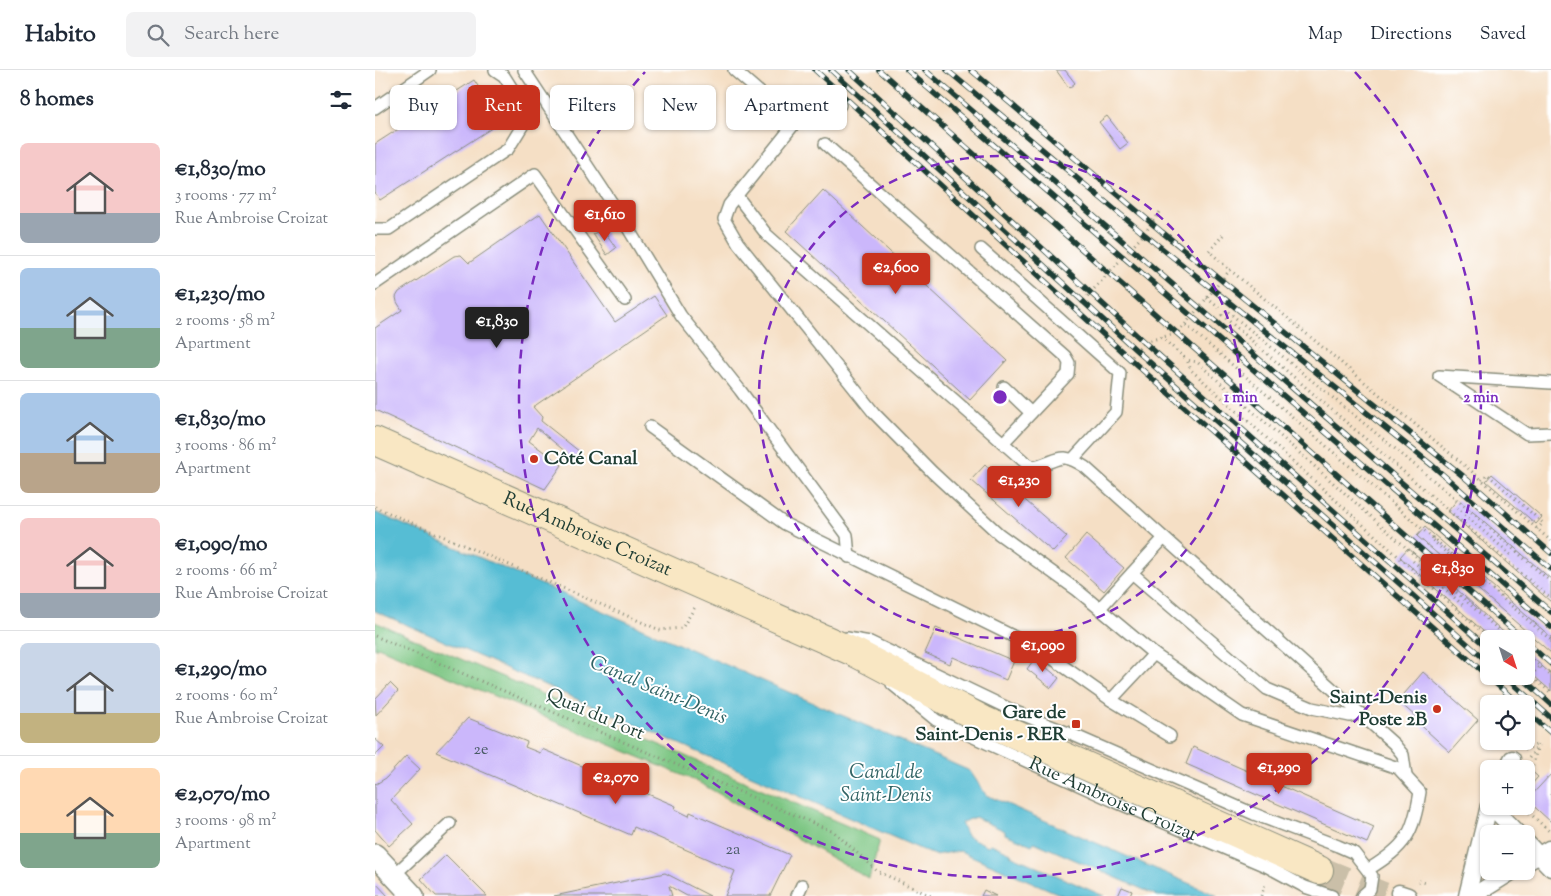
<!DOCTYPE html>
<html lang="en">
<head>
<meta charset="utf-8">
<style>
	:root { --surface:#fff; --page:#f2f2f3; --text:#1f2937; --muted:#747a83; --line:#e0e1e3; --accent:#c8321e }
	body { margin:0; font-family:"Sorts Mill Goudy",serif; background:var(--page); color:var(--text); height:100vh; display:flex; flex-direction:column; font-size:19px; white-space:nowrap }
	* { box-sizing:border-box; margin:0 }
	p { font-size:16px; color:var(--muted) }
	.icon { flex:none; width:28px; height:28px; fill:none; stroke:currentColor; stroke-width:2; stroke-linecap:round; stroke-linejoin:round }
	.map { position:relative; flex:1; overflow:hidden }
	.panel { display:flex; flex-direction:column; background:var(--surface); width:375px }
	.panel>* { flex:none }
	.banner { position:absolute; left:15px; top:15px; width:475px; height:45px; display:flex; gap:10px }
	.needle { width:32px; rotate:141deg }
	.buttons { position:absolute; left:1105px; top:560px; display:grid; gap:10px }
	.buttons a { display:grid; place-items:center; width:55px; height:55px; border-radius:8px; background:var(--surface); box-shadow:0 1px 4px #0004; font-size:25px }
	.price { position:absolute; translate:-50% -42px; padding:0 11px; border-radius:5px; background:var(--accent); color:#fff; font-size:16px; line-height:32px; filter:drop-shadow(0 1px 2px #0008) }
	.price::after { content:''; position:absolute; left:50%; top:30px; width:15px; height:11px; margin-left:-8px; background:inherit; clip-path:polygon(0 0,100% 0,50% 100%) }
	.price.on { background:#222; color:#fff }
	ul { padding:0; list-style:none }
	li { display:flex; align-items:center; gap:15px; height:125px; padding:0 20px }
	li+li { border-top:1px solid var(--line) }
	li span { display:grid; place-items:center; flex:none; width:140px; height:100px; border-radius:8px; color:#555 }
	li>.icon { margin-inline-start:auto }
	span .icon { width:60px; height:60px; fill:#fffc; stroke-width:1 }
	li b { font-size:21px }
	h2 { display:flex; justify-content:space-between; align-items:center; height:60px; padding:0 20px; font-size:21px }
	.chip { padding:0 18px; border-radius:8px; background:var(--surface); box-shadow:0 1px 4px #0004; font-size:18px; line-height:45px }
	.chip.on { background:var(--accent); color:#fff }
	header { display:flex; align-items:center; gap:30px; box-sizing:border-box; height:70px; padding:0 25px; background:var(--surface); border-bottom:1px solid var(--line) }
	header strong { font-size:24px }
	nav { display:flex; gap:28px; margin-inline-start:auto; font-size:18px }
	.search { width:350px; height:45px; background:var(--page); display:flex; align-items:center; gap:12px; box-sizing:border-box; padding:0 18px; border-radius:8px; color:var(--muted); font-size:19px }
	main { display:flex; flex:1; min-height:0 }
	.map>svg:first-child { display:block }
</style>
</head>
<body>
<header>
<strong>Habito</strong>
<div class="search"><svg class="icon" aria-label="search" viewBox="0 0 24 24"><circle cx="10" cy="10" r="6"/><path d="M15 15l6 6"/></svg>Search here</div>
<nav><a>Map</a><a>Directions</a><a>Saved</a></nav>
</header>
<main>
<section class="panel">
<h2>8 homes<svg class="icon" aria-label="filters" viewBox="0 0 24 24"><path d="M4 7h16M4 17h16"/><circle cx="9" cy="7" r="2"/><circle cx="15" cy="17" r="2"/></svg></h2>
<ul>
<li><span style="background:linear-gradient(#f6c9c9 70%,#9aa5b1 0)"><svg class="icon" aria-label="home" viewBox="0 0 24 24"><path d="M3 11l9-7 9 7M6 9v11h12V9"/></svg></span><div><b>€1,830/mo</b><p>3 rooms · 77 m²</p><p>Rue Ambroise Croizat</p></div></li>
<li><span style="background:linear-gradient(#a9c7e8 60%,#7fa58c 0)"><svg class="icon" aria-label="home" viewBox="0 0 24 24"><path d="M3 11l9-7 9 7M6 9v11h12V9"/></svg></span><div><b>€1,230/mo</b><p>2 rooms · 58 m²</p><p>Apartment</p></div></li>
<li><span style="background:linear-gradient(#a9c7e8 60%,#b9a48a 0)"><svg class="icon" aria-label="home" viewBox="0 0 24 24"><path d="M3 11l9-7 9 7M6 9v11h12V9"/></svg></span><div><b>€1,830/mo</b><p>3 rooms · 86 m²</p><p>Apartment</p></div></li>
<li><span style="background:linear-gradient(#f6c9c9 75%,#9aa5b1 0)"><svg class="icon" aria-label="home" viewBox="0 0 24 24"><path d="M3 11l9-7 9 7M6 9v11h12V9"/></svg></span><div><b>€1,090/mo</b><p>2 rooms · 66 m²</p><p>Rue Ambroise Croizat</p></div></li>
<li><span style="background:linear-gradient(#c9d6e8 70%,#c2b280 0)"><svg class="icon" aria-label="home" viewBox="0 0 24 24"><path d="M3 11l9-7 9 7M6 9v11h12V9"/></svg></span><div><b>€1,290/mo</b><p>2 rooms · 60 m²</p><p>Rue Ambroise Croizat</p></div></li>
<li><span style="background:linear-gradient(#ffd9b3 65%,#7fa58c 0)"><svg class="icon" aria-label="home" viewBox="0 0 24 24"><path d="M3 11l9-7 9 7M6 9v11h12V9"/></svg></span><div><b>€2,070/mo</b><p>3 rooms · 98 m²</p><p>Apartment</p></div></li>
</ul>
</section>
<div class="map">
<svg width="1176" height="826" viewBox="0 0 1176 826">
	<rect width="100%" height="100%" fill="#fff"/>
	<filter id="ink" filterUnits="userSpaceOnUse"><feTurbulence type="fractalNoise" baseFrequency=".02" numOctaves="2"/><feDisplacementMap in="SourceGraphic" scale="10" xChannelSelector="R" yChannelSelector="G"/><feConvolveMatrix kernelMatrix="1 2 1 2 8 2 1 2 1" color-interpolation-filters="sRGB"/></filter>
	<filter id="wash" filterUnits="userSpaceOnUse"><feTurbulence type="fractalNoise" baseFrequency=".0096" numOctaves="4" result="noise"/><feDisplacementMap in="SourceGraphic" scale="20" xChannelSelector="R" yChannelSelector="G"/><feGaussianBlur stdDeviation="1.12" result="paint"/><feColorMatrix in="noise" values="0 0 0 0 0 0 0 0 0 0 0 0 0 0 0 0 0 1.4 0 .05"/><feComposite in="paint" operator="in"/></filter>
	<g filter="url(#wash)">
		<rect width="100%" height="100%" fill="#f5dfc5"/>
		<!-- green -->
		<polygon fill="#7dc683" stroke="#4e825c" points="0,552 505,770 494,809 323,712 3,577 0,579"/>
		<!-- water -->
		<polygon fill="#56bdd4" stroke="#3a7d84" points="0,442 595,701 611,725 843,826 783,826 659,772 657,775 630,764 630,761 600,747 586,753 592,766 613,776 616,774 636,783 635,785 729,826 689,826 585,781 559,785 0,541"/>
		<g id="blocks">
			<!-- building -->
			<g fill="#cbb7fb">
				<polygon points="681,0 690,0 700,13 694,18"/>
				<polygon points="99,10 126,52 5,130 0,123 0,74"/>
				<polygon points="732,46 753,73 745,79 724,52"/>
				<polygon points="448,120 632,290 595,330 411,161"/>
				<polygon points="165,144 240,252 279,226 292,245 158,337 167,347 166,351 205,382 198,391 191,386 192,383 162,358 154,371 187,395 170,419 0,340 0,258 27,240 22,232 21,227 24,222 79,186 86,185 94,193"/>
				<polygon points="228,159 241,178 232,185 218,164"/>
				<polygon points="610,395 692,467 678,482 596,410"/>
				<polygon points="1117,404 1167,447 1161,454 1111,411"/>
				<polygon points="1083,429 1176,509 1176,532 1073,441"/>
				<polygon points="1050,457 1176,567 1176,583 1042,466"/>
				<polygon points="711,465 749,498 729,521 691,488"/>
				<polygon points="1033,478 1077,515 1136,569 1117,569 1025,487"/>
				<polygon points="561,558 639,591 631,610 578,587 575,594 550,583"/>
				<polygon points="1151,582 1176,604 1176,621 1151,599"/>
				<polygon points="660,588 684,608 676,618 652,599"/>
				<polygon points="1048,602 1103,650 1075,682 1039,649 1041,647 1023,631"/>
				<polygon points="15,613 23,621 1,645 0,629"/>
				<polygon points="93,648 152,672 150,677 165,683 167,679 301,736 300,739 314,746 315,742 415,785 395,826 350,826 360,801 259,757 256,765 61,682"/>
				<polygon points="0,669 9,677 0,686"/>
				<polygon points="818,677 999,757 992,773 811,694"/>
				<polygon points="1138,684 1163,707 1155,716 1151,713 1151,699 1136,699"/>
				<polygon points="31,686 45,699 16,730 38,754 14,776 0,760 0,713 1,714 11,708"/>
				<polygon points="1176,704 1176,752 1152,730"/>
				<polygon points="71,785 112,826 61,826 46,809"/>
				<polygon points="290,803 335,826 312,826 294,816 297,826 179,826"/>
				<polygon points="0,812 13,826 0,826"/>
				<polygon points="747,817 757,821 755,826 743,826"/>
				<polygon points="609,820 621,826 606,826"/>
			</g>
		</g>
	</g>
	<g filter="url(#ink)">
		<use href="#blocks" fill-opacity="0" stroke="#8a8e7c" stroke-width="1"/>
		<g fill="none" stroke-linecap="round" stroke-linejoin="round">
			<!-- secondary-tunnel -->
			<polyline stroke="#cabfa8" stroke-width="28" stroke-dasharray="28 14" stroke-linecap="butt" points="944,800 1008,826"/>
			<defs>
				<g id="service">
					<polyline points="149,0 245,145 306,246 365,320 472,465 474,487"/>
					<polyline points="359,0 420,53"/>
					<polyline points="465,35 440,41 420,53 354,135 349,149 363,173 499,343 557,402 624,464 702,520 779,584 736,630"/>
					<polyline points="0,38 55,0"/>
					<polyline points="450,74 690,286 694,293 693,304 628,373"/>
					<path d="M362,126L392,165L652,394L659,397C685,391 684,380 710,397L1019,674L1028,685L1031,706"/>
					<polyline points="0,159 14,159 133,79 149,53 148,36 129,6 120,0"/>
					<polyline points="606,179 745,303 741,342 698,389"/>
					<polyline points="0,214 160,104 250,230"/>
					<polyline points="1176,313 1064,306 1152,364 1176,363"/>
					<polyline points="629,317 656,343"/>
					<polyline points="275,357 410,454 664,579 736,630 795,666"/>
					<polyline points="757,503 892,619 937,638 975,646 985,643"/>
					<polyline points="725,538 789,468"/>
					<polyline points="472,568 495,572 641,642 696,664 879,744 963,776 979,783 997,806 995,819 987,826"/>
					<path d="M779,584L867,645L1023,698L1045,722C1038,765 1031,776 994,799"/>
					<path id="s1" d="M517,614L561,650L741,732L893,797L930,817L957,826"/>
					<polyline points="19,805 75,753"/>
					<polyline points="422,826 427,815"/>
				</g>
				<g id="pedestrian">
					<polyline points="1132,699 1137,689"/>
					<polyline points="1116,736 1143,764"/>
					<polyline points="1151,772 1176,798"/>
					<polyline points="1151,793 1174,779"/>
					<polyline points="1024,823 1033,826"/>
					<polyline points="1092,826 1114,736"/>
					<polyline points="1098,826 1138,801"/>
				</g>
				<polyline id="minor" points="0,785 38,826"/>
				<g id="secondary">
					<path id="s2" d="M0,371L481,583L608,650L944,800"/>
				</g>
			</defs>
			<!-- service casing -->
			<use href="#service" stroke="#8a8e7c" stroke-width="14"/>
			<!-- pedestrian casing -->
			<use href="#pedestrian" stroke="#8a8e7c" stroke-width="19"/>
			<!-- minor casing -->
			<use href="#minor" stroke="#8a8e7c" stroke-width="24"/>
			<!-- secondary casing -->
			<use href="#secondary" stroke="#8a8e7c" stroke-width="30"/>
			<!-- path -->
			<g stroke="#8a8e7c" stroke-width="3" stroke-dasharray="1 4" stroke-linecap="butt">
				<polyline points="848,165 834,181 855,200"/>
				<polyline points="832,228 844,238"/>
				<polyline points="699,241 769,164 785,142"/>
				<polyline points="811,255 1176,570"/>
				<polyline points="786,267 812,290"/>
				<polyline points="754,290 769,272 803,263 855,200 1107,410 1176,471"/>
				<polyline points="1107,410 1112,404 1168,453 1162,459"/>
				<polyline points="0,437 285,560 307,558 320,537"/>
				<polyline points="1082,438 1137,486"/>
				<polyline points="1058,467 1056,469 1107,514 1109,516 1111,513"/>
				<polyline points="1038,491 1089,536"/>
				<polyline points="1176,512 1086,433 851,240 847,245 1176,529"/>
				<polyline points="0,566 459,762 502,801 556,826"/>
				<polyline points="1115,569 816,300 812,290 822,292 1134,569"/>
				<polyline points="1151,584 1176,606"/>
				<polyline points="1151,601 1176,623"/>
				<polyline points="1156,605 1165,596"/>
				<polyline points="1150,679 1164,674"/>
				<polyline points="1154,688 1162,677"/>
				<polyline points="1151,706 1155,706 1163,675"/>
				<polyline points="1147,736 1174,761"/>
				<polyline points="1044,811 1051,813"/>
				<polyline points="886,826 891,812"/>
			</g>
			<!-- service -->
			<use href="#service" stroke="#fff" stroke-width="11"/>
			<!-- pedestrian -->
			<use href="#pedestrian" stroke="#fff" stroke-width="16"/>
			<!-- minor -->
			<use href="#minor" stroke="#fff" stroke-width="21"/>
			<!-- secondary -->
			<use href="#secondary" stroke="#f9e7c3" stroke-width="28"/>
			<defs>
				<g id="rail">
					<polyline points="440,0 755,289 1144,634"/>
					<polyline points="456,0 762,281 1114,593"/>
					<polyline points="474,0 769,272 1114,579"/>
					<polyline points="504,0 1148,569"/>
					<polyline points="532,0 1176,557"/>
					<polyline points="550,0 1176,542"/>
					<polyline points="572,0 769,164 1058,396 1176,499"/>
					<polyline points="596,0 787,162 1088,406 1176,483"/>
					<polyline points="1151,572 1176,594"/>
					<polyline points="1129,606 1176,648"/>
					<polyline points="1145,606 1176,634"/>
					<polyline points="1151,641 1176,663"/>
				</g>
			</defs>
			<!-- rail casing -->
			<use href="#rail" stroke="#1f3d34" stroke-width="5.5"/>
			<!-- rail -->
			<use href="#rail" stroke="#fff" stroke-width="4" stroke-dasharray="11" stroke-linecap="butt"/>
		</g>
	</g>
	<!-- distance rings -->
	<g fill="none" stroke="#7b2cbf" stroke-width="2.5" stroke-dasharray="9 6">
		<circle cx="625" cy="327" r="241"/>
		<path d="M980 2A481 481 0 1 1 270 2"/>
	</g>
	<!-- markers -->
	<g fill="#c8321e" stroke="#fff" stroke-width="2">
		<circle cx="159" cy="389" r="5"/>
		<circle cx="1062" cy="639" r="5"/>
		<rect x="696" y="649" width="10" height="10" rx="2.5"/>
	</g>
	<g text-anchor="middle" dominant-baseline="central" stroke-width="4" stroke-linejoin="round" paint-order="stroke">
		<!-- number labels -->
		<g font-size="16" fill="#4a5c66">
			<text x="106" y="680">2e</text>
			<text x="358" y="780">2a</text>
		</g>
		<!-- poi labels -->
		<g font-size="19" font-weight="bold" fill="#1f3d34" stroke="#fff" text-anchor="end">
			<text x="169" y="389" text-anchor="start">Côté Canal</text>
			<text x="1052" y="628">Saint-Denis<tspan x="1052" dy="22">Poste 2B</tspan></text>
			<text x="691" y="643">Gare de<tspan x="691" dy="22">Saint-Denis - RER</tspan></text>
		</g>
		<!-- street labels -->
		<g font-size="19" fill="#1f3d34" stroke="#fff">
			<text stroke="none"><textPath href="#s2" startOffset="232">Rue Ambroise Croizat</textPath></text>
			<text transform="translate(220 645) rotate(23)">Quai du Port</text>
			<text stroke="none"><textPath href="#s1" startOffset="251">Rue Ambroise Croizat</textPath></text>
		</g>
		<!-- water labels -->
		<g font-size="20" font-style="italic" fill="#306364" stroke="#fff">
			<text transform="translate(283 621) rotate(23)">Canal Saint-Denis</text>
			<text x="511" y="703">Canal de<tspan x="511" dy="23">Saint-Denis</tspan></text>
		</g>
	</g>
	<circle cx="625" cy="327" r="8" fill="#7b2cbf" stroke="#fff" stroke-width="2.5"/>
	<g font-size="15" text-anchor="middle" font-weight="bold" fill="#7b2cbf" stroke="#fff" stroke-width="4" stroke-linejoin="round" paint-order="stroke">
		<text x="866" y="332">1 min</text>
		<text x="1106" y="332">2 min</text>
	</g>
</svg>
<div class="buttons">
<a><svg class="needle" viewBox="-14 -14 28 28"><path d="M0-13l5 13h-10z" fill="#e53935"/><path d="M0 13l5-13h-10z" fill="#747a83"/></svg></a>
<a><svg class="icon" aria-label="locate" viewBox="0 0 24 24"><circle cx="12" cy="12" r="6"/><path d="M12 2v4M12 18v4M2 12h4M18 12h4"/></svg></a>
<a>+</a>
<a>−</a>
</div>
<b class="price" style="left:230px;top:172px">€1,610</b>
<b class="price" style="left:521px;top:225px">€2,600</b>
<b class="price on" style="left:122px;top:279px">€1,830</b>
<b class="price" style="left:644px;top:438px">€1,230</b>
<b class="price" style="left:1078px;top:526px">€1,830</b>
<b class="price" style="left:668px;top:603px">€1,090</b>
<b class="price" style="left:904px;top:725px">€1,290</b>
<b class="price" style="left:241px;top:735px">€2,070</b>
<div class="banner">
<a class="chip">Buy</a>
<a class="chip on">Rent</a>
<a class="chip">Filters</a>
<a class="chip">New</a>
<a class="chip">Apartment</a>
</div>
</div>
</main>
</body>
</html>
